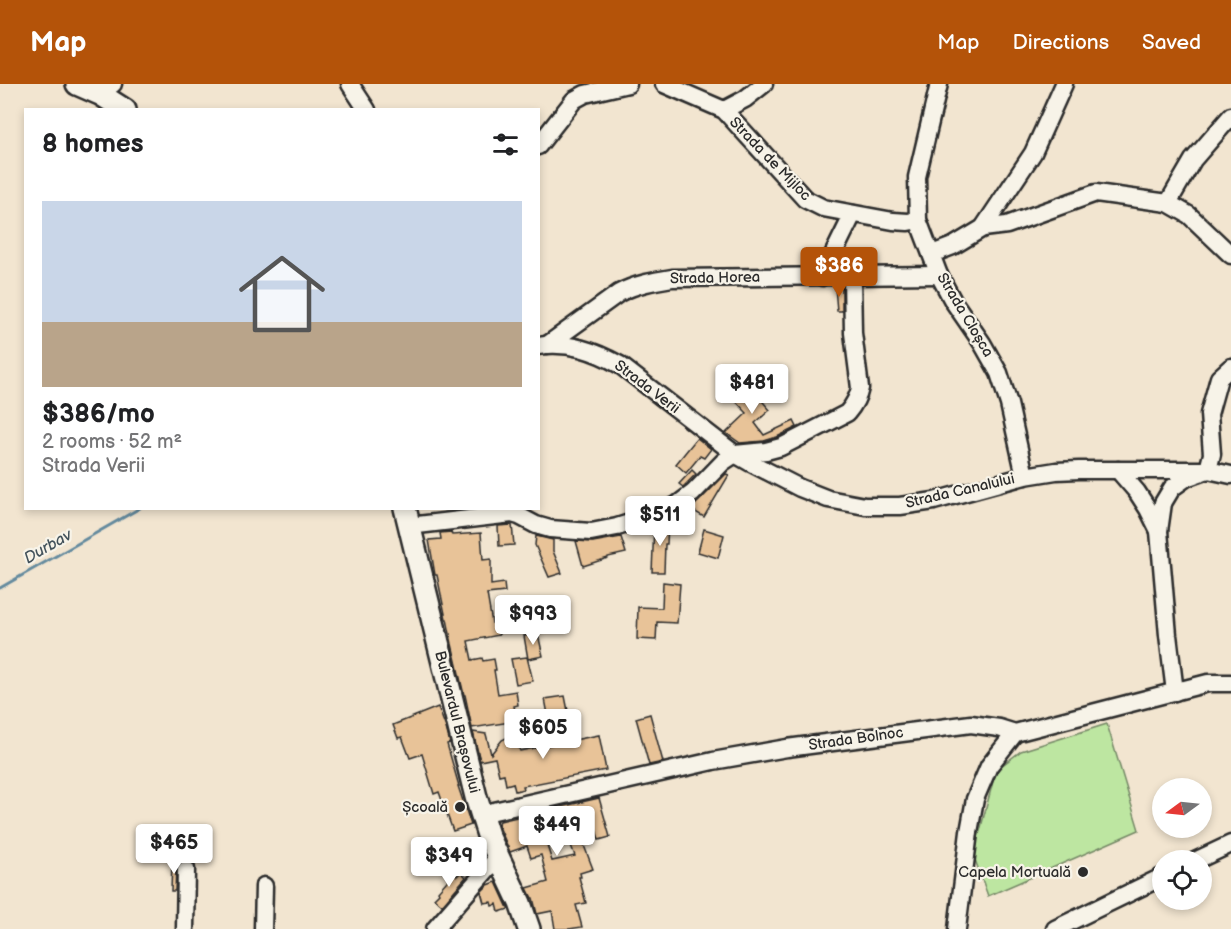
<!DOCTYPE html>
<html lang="en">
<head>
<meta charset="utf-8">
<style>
	:root { --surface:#fff; --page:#f6f6f6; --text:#202124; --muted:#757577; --accent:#b45309 }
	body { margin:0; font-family:"Balsamiq Sans",sans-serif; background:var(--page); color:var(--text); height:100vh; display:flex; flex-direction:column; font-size:22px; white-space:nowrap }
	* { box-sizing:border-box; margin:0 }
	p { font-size:20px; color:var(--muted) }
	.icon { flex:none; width:33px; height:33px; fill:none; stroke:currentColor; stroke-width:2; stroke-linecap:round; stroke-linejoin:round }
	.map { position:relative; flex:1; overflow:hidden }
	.drawer { position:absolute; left:24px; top:24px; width:516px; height:402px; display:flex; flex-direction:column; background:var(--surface); border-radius:0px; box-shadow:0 3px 9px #0003 }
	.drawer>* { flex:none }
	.needle { width:39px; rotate:255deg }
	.controls { position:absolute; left:1152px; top:694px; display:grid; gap:12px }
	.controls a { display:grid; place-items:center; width:60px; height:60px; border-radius:50%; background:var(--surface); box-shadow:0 3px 9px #0003; font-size:30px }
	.price { position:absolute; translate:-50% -51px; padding:0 14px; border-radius:6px; background:#fff; color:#222; font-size:20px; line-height:39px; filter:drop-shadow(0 2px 3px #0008) }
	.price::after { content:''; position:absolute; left:50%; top:36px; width:18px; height:14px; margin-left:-9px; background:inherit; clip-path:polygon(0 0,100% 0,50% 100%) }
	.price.current { background:var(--accent); color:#fff }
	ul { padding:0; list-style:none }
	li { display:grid; align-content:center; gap:12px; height:318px; padding:0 18px }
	li span { display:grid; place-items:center; height:186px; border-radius:0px; color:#555 }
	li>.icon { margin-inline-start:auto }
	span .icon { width:108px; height:108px; fill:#fffc; stroke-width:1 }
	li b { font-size:26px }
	h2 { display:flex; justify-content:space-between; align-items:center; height:72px; padding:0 18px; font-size:26px }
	header { display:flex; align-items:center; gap:36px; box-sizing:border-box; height:84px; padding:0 30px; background:var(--accent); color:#fff }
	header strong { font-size:28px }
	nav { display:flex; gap:33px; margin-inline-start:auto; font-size:21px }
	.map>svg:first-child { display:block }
</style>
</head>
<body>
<header>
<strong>Map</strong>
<nav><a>Map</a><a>Directions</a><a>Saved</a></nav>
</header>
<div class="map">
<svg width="1231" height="845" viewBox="0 0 1231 845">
	<rect width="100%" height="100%" fill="#f2e5d0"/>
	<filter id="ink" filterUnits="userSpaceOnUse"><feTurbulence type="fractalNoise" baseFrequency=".0167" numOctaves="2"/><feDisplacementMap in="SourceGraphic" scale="12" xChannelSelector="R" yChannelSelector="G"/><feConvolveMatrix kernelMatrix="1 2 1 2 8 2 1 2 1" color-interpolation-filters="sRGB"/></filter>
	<g filter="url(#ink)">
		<!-- green -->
		<polygon fill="#bde6a1" stroke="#748866" stroke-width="1.5" points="1107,640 1139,746 988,812 973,770 980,747 996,686 1021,667"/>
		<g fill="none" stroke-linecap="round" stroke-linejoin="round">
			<!-- stream -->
			<polyline stroke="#648a9e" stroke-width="3" points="0,504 140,424"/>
		</g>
		<!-- building -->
		<g fill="#e8c398" stroke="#2b2b2b" stroke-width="1.5" fill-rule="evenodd">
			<polygon points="835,203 842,203 842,227 837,227"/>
			<polygon points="745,292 760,308 757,311 770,326 755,339 764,351 794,337 797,343 777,353 764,357 740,359 726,349 747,329 728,309"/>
			<polygon points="697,354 711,365 704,374 700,372 686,389 676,380"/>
			<polygon points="692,386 696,390 683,403 679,400"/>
			<polygon points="726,390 729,391 704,433 692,426 696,420"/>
			<polygon points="668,437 667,460 665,460 664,488 652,488 654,442"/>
			<polygon points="512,441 514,461 499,462 498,442"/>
			<polygon points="704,445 724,451 718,474 698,468"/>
			<polygon points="451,448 452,451 481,449 483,476 491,475 491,501 504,499 505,508 487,510 492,539 496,538 499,551 468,557 472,576 482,574 483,577 494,575 496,586 494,586 498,610 516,607 518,621 514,622 517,637 472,644 465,611 464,611 452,560 447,535 446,535 437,491 435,491 429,456 441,455 440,449"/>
			<polygon points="536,452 553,456 553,467 562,489 549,493 535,461"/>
			<polygon points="621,453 626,469 608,473 608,474 583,482 576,457 593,458"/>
			<polygon points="663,498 680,500 677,539 657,538 656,556 637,555 638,523 662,524"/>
			<polygon points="538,550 543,572 528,575 524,552"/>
			<polygon points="527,573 533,597 516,600 511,575"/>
			<polygon points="565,612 570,637 550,641 545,615"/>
			<polygon points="438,623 446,644 450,659 447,660 459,702 458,702 471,741 453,747 439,708 434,710 422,670 410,674 402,653 398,654 393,641"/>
			<polygon points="650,630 663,678 649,681 636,634"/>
			<polygon points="473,648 486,650 491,670 502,656 508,653 515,656 520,667 599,651 606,686 523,702 524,705 515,707 513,699 506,701 504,690 499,691 495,674 480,677"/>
			<path d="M599,714L610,753L599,756L590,725L572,730L593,785L580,789L581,793H579L586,819L576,821L582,843L569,845H555L552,827L537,830L533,814H532L527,804L548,798L541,771L531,774L527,762L510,768L498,740L500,737ZM563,740L575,772L552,777L542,746Z"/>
			<polygon points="172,777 179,777 176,785 175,807 171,807"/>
			<polygon points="461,788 466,793 442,821 434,814 439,809 438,807 454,789 457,792"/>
			<polygon points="496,798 508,824 509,825 499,828 497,820 492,822 491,818 484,819 481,808 488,801"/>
		</g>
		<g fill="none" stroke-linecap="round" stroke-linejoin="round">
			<defs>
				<g id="minor">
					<polyline points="350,0 367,26"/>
					<polyline points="664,0 724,26 805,115 823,124 893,137 908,138 918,136"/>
					<polyline points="939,0 917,93 918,136 939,191 953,217 982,259 999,289 1009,320 1025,392"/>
					<polyline points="100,10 113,0"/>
					<polyline points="724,26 745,15 764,0"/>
					<polyline points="538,62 574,16 585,10 628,0"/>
					<polyline points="1168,119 1193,76 1231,32"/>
					<polyline points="983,144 1007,141 1096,109 1168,119 1189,131 1231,171"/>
					<polyline points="932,170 953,162 983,144 1033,69 1064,0"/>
					<polyline points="822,193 853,130"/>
					<path d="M547,261L619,209C636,200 654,197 672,194L939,191"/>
					<path d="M538,262C568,257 595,267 620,281L735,370L749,378L800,404L828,415L865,422H900L934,417L1025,392L1056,387L1079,386H1208L1231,391"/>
					<polyline points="1118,386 1137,408 1148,425 1159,447"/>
					<path d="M409,442L512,430L519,432L536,441L550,445L591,448L617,443L652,432L677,421L693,409L723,378L735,370L766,367L781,363L847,329C854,321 858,314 860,304L853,249L852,192"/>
					<polyline points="1175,608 1168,551 1159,447 1163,419 1172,404 1186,394 1208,386 1212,370 1209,330 1219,294 1231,283"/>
					<polyline points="481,730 713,677 787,664 971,640 999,644 1015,649 1208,599 1231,599"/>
					<polyline points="1195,777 1231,760"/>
					<polyline points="185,845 186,785"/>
					<polyline points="263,845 264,802"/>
					<polyline points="435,845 498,773"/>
					<polyline points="957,845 969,748 975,715 989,682 1015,649"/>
					<polyline points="1055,845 1162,793"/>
				</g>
				<g id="major">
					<polyline points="77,0 100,10 125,26"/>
					<polyline points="405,424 476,713 488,751 520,819 529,845"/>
				</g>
			</defs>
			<!-- minor casing -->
			<use href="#minor" stroke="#2b2b2b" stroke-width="21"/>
			<!-- major casing -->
			<use href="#major" stroke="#2b2b2b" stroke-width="26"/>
			<!-- minor -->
			<use href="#minor" stroke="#f7f3e8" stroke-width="16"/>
			<!-- major -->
			<use href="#major" stroke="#f7f3e8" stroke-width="21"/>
		</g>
	</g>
	<!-- markers -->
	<g fill="#2b2b2b" stroke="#f7f3e8" stroke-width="2">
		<circle cx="460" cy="723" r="6"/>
		<circle cx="1083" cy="788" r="6"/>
	</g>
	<g text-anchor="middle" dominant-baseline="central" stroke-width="4.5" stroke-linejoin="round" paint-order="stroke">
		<!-- street labels -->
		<g font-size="15" fill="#2b2b2b" stroke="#f7f3e8">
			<text transform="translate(770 75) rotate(46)">Strada de Mijloc</text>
			<text transform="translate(715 194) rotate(-1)">Strada Horea</text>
			<text transform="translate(965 231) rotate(59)">Strada Cloșca</text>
			<text transform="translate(647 303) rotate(37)">Strada Verii</text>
			<text transform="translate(960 407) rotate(-13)">Strada Canalului</text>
			<text transform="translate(457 638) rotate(76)">Bulevardul Brașovului</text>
			<text transform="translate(856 655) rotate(-8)">Strada Bolnoc</text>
		</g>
		<!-- poi labels -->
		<g font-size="15" fill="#2b2b2b" stroke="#f7f3e8" text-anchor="end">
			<text x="448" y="723">Școală</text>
			<text x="1071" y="788">Capela Mortuală</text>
		</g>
		<!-- water labels -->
		<g font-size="16" font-style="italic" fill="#43525b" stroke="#f7f3e8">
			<text transform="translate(48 463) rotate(-30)">Durbav</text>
		</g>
	</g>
</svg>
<div class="controls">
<a><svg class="needle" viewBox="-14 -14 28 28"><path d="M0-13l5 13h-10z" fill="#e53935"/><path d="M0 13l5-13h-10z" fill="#757577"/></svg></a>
<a><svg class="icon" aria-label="locate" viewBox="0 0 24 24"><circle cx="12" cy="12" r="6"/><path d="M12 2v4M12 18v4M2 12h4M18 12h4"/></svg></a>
</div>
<b class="price current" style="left:839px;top:214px">$386</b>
<b class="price" style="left:752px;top:331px">$481</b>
<b class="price" style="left:660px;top:463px">$511</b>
<b class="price" style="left:533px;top:562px">$993</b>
<b class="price" style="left:543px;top:676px">$605</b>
<b class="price" style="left:557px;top:773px">$449</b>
<b class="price" style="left:174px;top:791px">$465</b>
<b class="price" style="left:449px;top:804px">$349</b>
<section class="drawer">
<h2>8 homes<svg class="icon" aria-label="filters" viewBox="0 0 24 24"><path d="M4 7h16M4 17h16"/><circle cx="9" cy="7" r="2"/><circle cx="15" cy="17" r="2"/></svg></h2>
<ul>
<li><span style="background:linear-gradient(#c9d6e8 65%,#b9a48a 0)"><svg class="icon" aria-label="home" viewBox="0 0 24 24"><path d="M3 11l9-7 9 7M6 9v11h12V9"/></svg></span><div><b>$386/mo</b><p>2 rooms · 52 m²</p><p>Strada Verii</p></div></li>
</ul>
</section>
</div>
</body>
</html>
